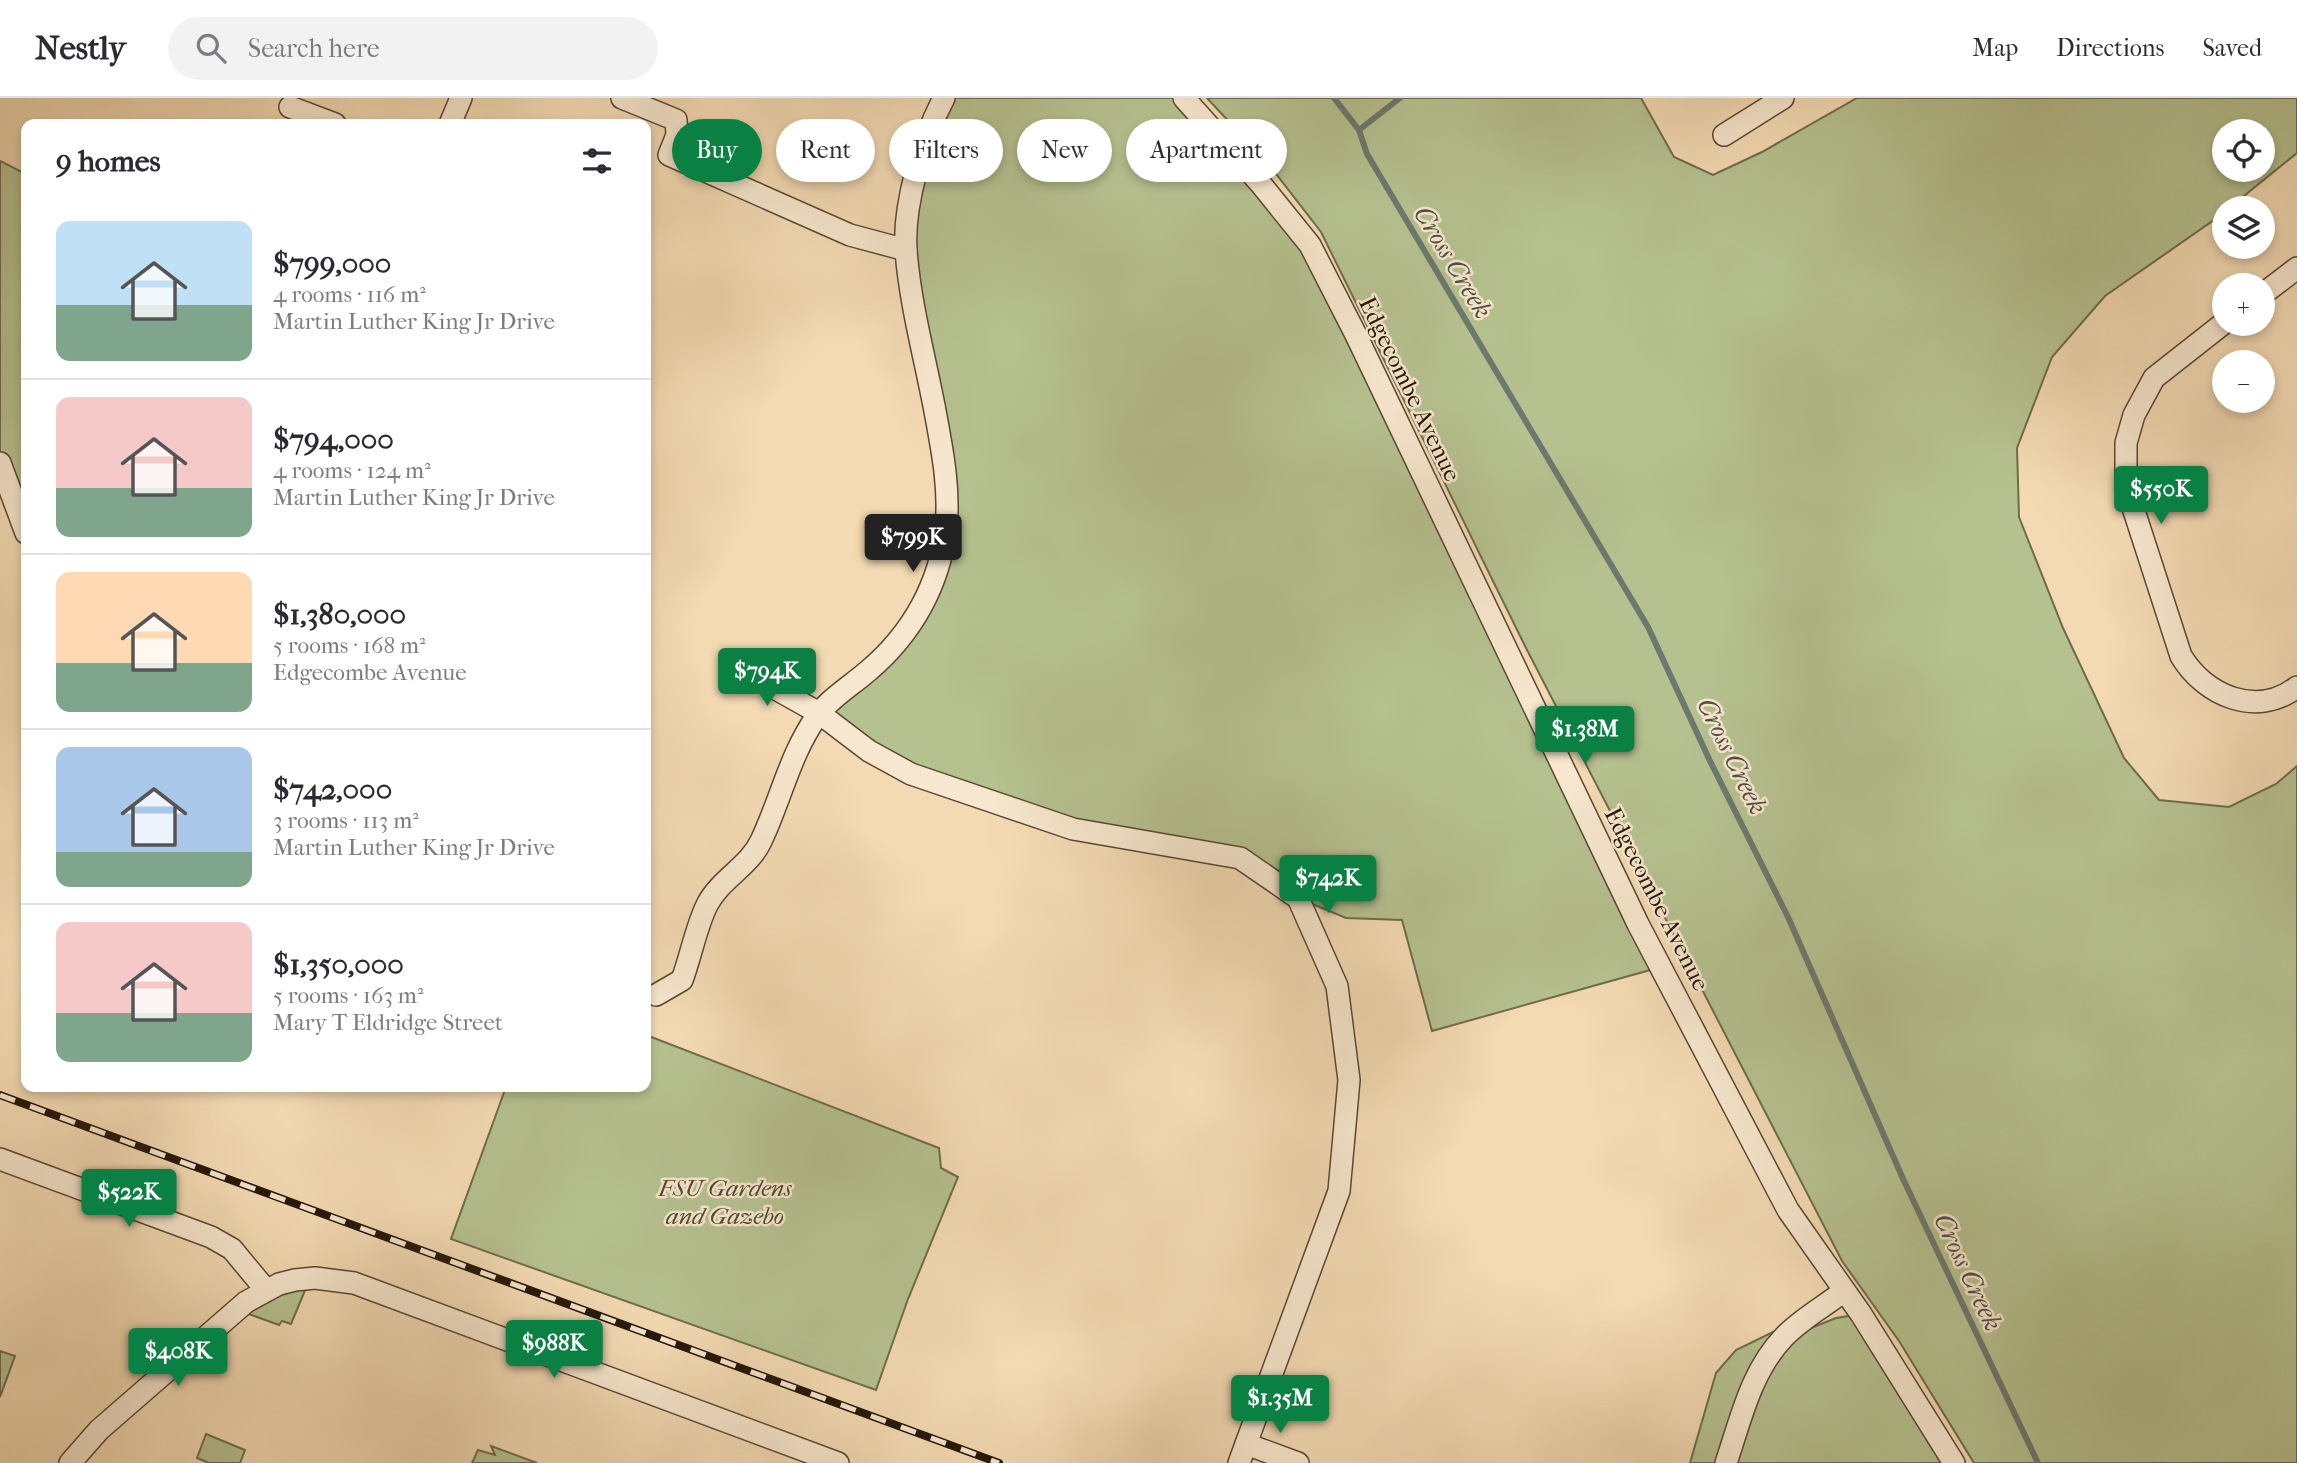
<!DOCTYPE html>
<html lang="en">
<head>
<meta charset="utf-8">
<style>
	:root { --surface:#fff; --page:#f2f2f3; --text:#2b2b33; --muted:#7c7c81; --line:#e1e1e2; --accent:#0b8043 }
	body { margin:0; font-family:"IM FELL French Canon",serif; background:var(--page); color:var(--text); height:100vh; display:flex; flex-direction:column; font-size:26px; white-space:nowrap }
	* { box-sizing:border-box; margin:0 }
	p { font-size:23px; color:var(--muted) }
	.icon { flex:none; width:38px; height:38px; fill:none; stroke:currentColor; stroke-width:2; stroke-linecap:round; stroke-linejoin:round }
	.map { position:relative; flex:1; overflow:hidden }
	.side { position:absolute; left:21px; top:21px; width:630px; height:973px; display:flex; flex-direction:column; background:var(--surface); border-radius:14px; box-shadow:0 4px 10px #0003 }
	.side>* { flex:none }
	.guide { position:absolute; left:672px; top:21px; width:665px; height:63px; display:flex; gap:14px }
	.tools { position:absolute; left:2212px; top:21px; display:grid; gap:14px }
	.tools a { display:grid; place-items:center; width:63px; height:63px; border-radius:50%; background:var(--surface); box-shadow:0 4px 10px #0003; font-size:35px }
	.price { position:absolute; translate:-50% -60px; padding:0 16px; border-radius:7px; background:var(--accent); color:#fff; font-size:23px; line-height:46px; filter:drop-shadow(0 2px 4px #0008) }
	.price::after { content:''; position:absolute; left:50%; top:42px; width:21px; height:16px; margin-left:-10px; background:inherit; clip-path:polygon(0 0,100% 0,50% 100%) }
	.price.active { background:#222; color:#fff }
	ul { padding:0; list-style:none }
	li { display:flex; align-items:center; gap:21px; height:175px; padding:0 35px }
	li+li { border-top:2px solid var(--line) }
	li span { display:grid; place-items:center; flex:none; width:196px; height:140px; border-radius:14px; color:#555 }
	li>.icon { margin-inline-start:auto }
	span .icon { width:84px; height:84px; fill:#fffc; stroke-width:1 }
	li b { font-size:30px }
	h2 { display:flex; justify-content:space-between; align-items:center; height:84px; padding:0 35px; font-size:30px }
	.pill { padding:0 24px; border-radius:32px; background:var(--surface); box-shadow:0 4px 10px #0003; font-size:24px; line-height:63px }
	.pill.active { background:var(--accent); color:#fff }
	header { display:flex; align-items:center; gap:42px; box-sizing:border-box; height:98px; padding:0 35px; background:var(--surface); border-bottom:2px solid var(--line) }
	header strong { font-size:33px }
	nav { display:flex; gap:38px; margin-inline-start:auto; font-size:24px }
	.search { width:490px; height:63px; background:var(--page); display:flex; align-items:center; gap:18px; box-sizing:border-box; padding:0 24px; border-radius:38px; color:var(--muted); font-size:26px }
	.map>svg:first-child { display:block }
</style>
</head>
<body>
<header>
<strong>Nestly</strong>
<div class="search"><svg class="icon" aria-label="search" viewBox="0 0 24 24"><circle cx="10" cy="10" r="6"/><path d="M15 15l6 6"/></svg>Search here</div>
<nav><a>Map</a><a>Directions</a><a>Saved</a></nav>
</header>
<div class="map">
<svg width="2297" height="1365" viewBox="0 0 2297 1365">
	<rect width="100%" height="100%" fill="#f3dab3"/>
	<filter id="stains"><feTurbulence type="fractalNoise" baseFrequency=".00286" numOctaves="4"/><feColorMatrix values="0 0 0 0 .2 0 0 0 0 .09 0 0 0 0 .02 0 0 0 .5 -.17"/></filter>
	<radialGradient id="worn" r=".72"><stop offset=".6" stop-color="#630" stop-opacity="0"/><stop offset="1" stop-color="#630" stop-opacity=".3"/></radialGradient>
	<!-- green -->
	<g fill="#b6c190" stroke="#6e6c4c" stroke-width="2" fill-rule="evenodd">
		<polygon points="947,0 1184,0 1310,147 1661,869 1432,933 1402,822 1346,820 1298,800 1240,760 956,693 819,615 889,556 945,435 906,139"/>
		<path d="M1207,0H1641L1674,59L1713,77L1762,54L1857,0H2297V55L2229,110H2224L2221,117L2105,198L2052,259L2017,350L2019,419L2063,530L2124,660L2159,702L2229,709L2276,686L2297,668V1365H1974L1899,1243L1842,1163L1526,550L1321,134L1270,68ZM2263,33V72H2224V33Z"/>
		<polygon points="0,63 26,76 26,435 0,373"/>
		<polygon points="646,937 939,1050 941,1070 958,1079 908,1201 876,1292 451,1141 506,989 646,989"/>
		<polygon points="306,1190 291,1226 282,1223 279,1227 246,1215 274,1199"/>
		<polygon points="1861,1216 1953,1365 1690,1365 1716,1275 1736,1252 1777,1232 1806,1232 1836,1220"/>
		<polygon points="0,1253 15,1258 0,1299"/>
		<polygon points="206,1336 245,1352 240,1365 209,1365 197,1360"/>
		<polygon points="491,1348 537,1365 472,1365 478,1352 495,1357"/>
	</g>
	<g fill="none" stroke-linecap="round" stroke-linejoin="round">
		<!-- stream -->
		<g stroke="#6c796e" stroke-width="6">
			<polyline points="1334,0 1359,32 1367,56 1648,529 1710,663 1788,819 1904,1083 2038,1365"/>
			<polyline points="1359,32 1400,0"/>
		</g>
		<defs>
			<g id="minor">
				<polyline points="622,0 676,22 677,37 669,57 850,137 906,152"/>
				<polyline points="1184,0 1260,85 1310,147 1356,237 1638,826 1788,1112 1861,1216 1954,1365"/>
				<polyline points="290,9 335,26"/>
				<polyline points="450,26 461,0"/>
				<polyline points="1724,37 1783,0"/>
				<polyline points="2263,196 2297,170"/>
				<path d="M2224,225L2154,280L2134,317L2126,345V388L2181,558C2205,598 2257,620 2297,589"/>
				<polyline points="0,365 26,435"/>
				<polyline points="735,568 819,615 869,653 911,676 1073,731 1240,760 1298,800 1337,888 1349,982 1339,1093 1239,1365"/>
				<path d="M656,897L682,882C691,858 696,829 707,807C720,781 749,769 761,743C781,701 790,656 817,618C829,601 852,587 868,573C912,536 940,486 946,429C950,390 942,351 935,313C925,260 910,206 906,152C903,107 923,39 944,0"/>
				<polyline points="0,1061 211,1139 232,1151 266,1192"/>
				<polyline points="1246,1346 1298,1365"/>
				<polyline points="70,1365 99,1332 246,1204 279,1186 295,1182 315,1180 354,1185 838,1365"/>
				<path d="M1726,1365C1741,1321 1751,1273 1784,1239C1801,1221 1825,1208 1844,1193"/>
			</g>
		</defs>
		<!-- minor casing -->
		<use href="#minor" stroke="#584834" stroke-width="24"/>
		<!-- minor -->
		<use href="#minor" stroke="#f7e7ce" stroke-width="21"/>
		<defs>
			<polyline id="rail" points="0,997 999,1365"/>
		</defs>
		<!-- rail casing -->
		<use href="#rail" stroke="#251709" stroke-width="8"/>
		<!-- rail -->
		<use href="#rail" stroke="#f7e7ce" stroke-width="5" stroke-dasharray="16" stroke-linecap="butt"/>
	</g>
	<g text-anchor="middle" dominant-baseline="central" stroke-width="5" stroke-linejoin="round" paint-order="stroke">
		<!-- street labels -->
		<g font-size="24" fill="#251709" stroke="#f7e7ce">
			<text transform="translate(1410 291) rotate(64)">Edgecombe Avenue</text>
			<text transform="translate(1657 801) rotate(63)">Edgecombe Avenue</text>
		</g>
		<!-- park labels -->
		<g font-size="24" font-style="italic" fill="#504a32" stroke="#f7e7ce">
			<text x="725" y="1090">FSU Gardens<tspan x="725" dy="28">and Gazebo</tspan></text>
		</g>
		<!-- water labels -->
		<g font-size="26" font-style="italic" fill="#4f5044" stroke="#f7e7ce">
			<text transform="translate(1453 164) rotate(59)">Cross Creek</text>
			<text transform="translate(1732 658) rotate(64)">Cross Creek</text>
			<text transform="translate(1968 1174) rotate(65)">Cross Creek</text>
		</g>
	</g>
	<rect width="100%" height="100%" filter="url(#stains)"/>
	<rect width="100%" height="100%" fill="url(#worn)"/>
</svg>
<div class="tools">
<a><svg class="icon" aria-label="locate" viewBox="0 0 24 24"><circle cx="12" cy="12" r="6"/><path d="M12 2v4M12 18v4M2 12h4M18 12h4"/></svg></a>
<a><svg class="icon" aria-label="layers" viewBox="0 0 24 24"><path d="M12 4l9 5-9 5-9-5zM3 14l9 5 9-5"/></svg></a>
<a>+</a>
<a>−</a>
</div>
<b class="price" style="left:2161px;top:428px">$550K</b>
<b class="price active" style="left:913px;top:476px">$799K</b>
<b class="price" style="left:767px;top:610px">$794K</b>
<b class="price" style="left:1585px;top:668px">$1.38M</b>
<b class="price" style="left:1328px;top:817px">$742K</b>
<b class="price" style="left:129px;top:1131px">$522K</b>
<b class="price" style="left:554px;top:1282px">$988K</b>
<b class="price" style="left:178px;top:1290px">$408K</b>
<b class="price" style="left:1280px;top:1337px">$1.35M</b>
<div class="guide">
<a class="pill active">Buy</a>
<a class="pill">Rent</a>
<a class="pill">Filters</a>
<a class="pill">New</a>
<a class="pill">Apartment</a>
</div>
<section class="side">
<h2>9 homes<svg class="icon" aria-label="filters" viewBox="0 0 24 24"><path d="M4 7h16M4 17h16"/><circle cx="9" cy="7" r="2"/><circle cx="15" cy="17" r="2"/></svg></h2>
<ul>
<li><span style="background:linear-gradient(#bfe0f5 60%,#7fa58c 0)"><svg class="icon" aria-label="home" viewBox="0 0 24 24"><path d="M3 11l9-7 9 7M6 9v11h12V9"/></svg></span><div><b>$799,000</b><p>4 rooms · 116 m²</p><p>Martin Luther King Jr Drive</p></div></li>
<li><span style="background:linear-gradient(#f6c9c9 65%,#7fa58c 0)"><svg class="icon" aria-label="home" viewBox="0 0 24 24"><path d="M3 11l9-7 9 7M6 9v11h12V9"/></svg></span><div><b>$794,000</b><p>4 rooms · 124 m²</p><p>Martin Luther King Jr Drive</p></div></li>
<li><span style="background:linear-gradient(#ffd9b3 65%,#7fa58c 0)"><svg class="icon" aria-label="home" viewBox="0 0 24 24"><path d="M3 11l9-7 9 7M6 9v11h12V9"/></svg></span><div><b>$1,380,000</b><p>5 rooms · 168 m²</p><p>Edgecombe Avenue</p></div></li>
<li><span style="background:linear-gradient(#a9c7e8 75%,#7fa58c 0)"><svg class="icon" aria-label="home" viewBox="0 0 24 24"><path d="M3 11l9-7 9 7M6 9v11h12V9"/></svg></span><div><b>$742,000</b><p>3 rooms · 113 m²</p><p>Martin Luther King Jr Drive</p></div></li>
<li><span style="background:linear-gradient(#f6c9c9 65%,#7fa58c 0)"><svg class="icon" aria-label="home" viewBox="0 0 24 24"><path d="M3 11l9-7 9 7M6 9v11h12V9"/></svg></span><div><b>$1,350,000</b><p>5 rooms · 163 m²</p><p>Mary T Eldridge Street</p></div></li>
</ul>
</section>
</div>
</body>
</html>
